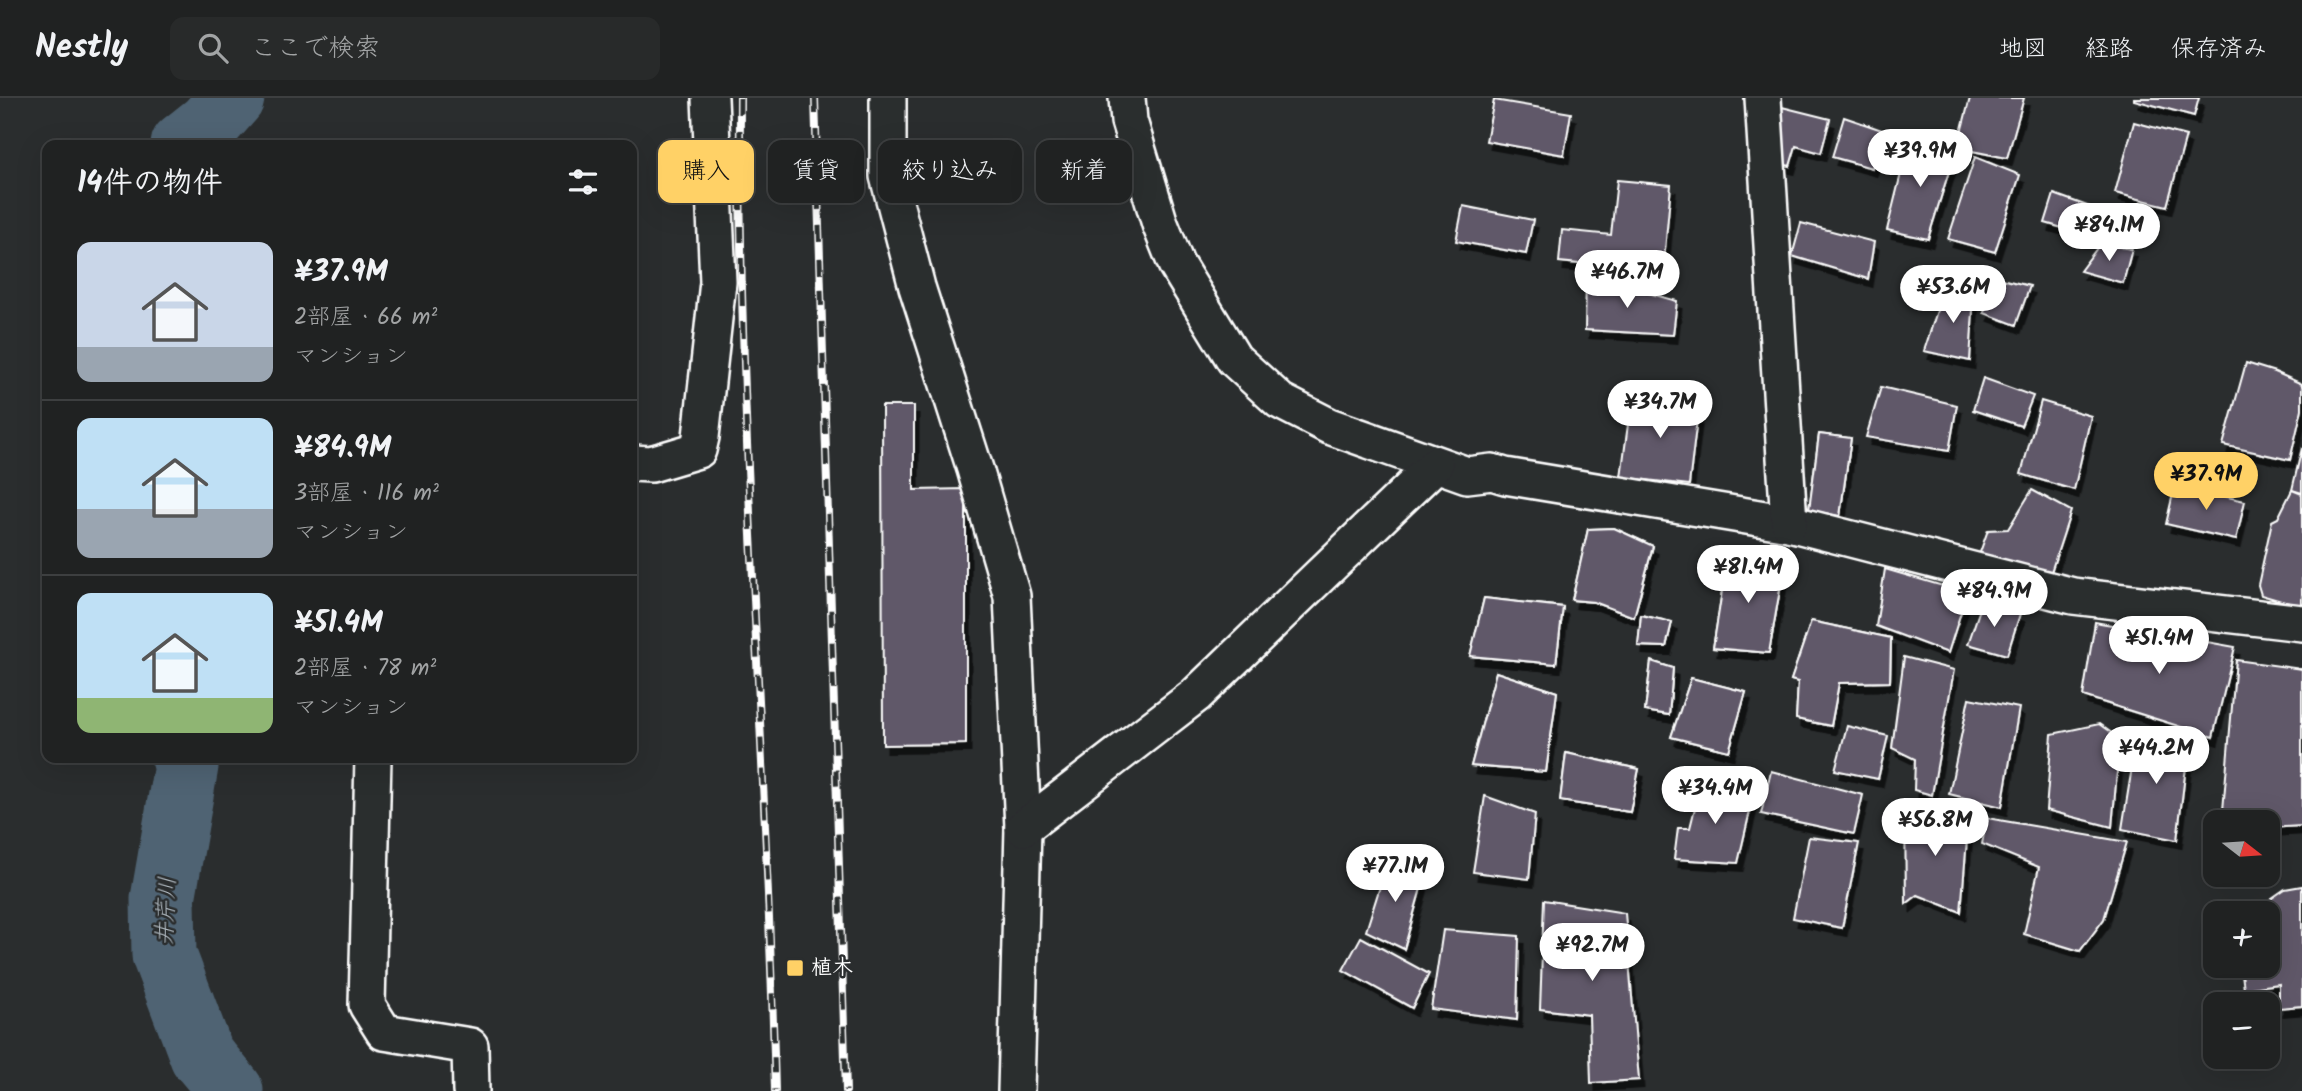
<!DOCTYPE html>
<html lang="ja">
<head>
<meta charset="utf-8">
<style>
	:root { --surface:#202222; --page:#282a2a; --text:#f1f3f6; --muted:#a2a4a5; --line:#3d3f40; --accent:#ffd166 }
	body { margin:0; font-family:Kalam,"Klee One",sans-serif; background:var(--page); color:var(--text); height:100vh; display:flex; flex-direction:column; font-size:26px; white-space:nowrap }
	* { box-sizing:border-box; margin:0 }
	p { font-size:23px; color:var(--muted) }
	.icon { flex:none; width:38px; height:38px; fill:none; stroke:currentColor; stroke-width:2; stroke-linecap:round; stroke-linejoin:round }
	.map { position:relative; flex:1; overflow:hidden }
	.details { position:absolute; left:42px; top:42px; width:595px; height:623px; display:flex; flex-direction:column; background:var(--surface); border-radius:14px; box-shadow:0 7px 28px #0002,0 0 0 2px var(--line) }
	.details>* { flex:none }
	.hud { position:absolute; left:658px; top:42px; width:665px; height:63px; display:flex; gap:14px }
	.needle { width:46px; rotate:107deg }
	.fabs { position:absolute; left:2203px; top:712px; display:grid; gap:14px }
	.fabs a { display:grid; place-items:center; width:77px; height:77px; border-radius:14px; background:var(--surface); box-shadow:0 7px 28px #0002,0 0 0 2px var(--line); font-size:35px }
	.price { position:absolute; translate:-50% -60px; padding:0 16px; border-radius:24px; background:#fff; color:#222; font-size:23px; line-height:46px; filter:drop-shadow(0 2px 4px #0008) }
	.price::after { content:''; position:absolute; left:50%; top:42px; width:21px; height:16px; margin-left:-10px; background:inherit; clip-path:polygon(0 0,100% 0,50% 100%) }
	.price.active { background:var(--accent); color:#111 }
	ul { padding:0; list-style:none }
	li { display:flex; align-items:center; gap:21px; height:175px; padding:0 35px }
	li+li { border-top:2px solid var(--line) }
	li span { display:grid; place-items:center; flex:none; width:196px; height:140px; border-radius:14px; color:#555 }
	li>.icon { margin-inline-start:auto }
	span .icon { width:84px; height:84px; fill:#fffc; stroke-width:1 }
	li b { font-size:30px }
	h2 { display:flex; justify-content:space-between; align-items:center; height:84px; padding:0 35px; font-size:30px }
	.pill { padding:0 24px; border-radius:14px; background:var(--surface); box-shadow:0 7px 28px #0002,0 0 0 2px var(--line); font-size:24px; line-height:63px }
	.pill.active { background:var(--accent); color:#111 }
	header { display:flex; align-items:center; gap:42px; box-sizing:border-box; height:98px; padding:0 35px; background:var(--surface); border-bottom:2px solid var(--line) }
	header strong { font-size:33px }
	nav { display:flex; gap:38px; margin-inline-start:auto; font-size:24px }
	.search { width:490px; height:63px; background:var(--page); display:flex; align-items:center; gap:18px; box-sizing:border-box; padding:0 24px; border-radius:14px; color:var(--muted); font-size:26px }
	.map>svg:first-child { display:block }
</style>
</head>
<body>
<header>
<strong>Nestly</strong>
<div class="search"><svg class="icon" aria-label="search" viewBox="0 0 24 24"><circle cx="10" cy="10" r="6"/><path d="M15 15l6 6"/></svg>ここで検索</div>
<nav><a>地図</a><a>経路</a><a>保存済み</a></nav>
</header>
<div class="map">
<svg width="2302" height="993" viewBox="0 0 2302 993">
	<defs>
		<filter id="shadow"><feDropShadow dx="4.5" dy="8" stdDeviation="0" flood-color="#0009"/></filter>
	</defs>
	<rect width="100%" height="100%" fill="#2a2d2e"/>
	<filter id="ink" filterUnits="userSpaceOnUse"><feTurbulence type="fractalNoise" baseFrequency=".0143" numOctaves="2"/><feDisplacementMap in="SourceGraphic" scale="14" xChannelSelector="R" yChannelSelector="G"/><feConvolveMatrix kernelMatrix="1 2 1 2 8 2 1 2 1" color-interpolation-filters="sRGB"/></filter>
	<g filter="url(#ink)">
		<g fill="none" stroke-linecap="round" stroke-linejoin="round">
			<!-- river -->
			<g stroke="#506473" stroke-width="65">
				<polyline points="183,47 208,27 232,0"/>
				<polyline points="183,660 186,668 163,801 164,857 202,958 231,993"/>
			</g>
		</g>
		<!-- building -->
		<g fill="#615969" stroke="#fff" stroke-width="2" filter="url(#shadow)">
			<polygon points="1970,0 2024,0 2007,60 1957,50"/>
			<polygon points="2134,0 2199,0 2194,18 2134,2"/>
			<polygon points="1494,2 1571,15 1564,57 1486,43"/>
			<polygon points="1782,9 1830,21 1821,55 1796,48 1790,68 1769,63"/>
			<polygon points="1844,19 1885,33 1872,70 1832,59"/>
			<polygon points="2134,24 2186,38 2167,108 2115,95"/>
			<polygon points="1910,39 1954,57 1928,141 1887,132"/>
			<polygon points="1975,59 2020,77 1995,154 1948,141"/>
			<polygon points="1617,82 1671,87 1663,174 1559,164 1562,132 1611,137"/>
			<polygon points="2054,96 2101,113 2094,139 2045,125"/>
			<polygon points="1463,108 1533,122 1526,156 1456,143"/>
			<polygon points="1801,125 1874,144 1868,181 1792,158"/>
			<polygon points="2100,146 2132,151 2123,185 2080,173"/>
			<polygon points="1586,178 1677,203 1673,237 1585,232"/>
			<polygon points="1993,179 2030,188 2016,227 1984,215"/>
			<polygon points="1946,185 1974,195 1970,263 1924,253"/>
			<polygon points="2246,265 2275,274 2302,286 2302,311 2290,362 2223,347"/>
			<polygon points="1983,280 2033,298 2021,328 1973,312"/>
			<polygon points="1881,289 1957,307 1949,353 1866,339"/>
			<polygon points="1632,296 1699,304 1689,387 1621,379"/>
			<polygon points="2041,303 2091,318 2074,392 2021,376"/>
			<polygon points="882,308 914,308 914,392 966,391 966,646 883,647"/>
			<polygon points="1819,336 1851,340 1840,418 1809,412"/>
			<polygon points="1819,336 1851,340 1840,418 1809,412"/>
			<polygon points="2302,350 2302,395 2292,392"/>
			<polygon points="2175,387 2245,403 2236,442 2166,426"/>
			<polygon points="2032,392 2071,413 2051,474 1978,460 1988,432 2008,431"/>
			<polygon points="2292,392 2302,396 2302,509 2261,497 2258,487 2272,423 2278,420"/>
			<polygon points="1614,430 1653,448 1634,519 1594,504 1572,502 1588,431"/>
			<polygon points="1614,430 1653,448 1634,519 1594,504 1572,502 1588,431"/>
			<polygon points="1728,455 1784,468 1769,555 1713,550"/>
			<polygon points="1728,455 1784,468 1769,555 1713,550"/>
			<polygon points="1885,471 1967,495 1948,555 1876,528"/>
			<polygon points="1484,500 1563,509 1556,566 1470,558"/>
			<polygon points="1484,500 1563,509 1556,566 1470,558"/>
			<polygon points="1982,505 2020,516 2007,557 1968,546"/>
			<polygon points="1641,517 1672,524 1666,549 1638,548"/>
			<polygon points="1641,517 1672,524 1666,549 1638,548"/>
			<polygon points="1811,523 1891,540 1890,584 1839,585 1831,628 1796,621 1798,584 1791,582"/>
			<polygon points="1811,523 1891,540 1890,584 1839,585 1831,628 1796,621 1798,584 1791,582"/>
			<polygon points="2095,524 2235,549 2213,639 2083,598"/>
			<polygon points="1904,559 1954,572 1932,697 1914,692 1915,661 1892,650"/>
			<polygon points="2236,562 2302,571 2302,728 2268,730 2268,724 2222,724"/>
			<polygon points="1651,563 1673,570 1669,617 1645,613"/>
			<polygon points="1651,563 1673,570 1669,617 1645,613"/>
			<polygon points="1496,574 1557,594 1546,674 1471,668"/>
			<polygon points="1496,574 1557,594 1546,674 1471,668"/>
			<polygon points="1691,580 1746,594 1729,653 1671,639"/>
			<polygon points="1691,580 1746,594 1729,653 1671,639"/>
			<polygon points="1969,600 2019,610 2002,709 1949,696"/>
			<polygon points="2099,626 2120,641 2112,729 2046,712 2052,636"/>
			<polygon points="1847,628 1888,638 1878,681 1835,672"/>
			<polygon points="2138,632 2189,644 2177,742 2122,731"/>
			<polygon points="1566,655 1639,671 1630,714 1560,703"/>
			<polygon points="1566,655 1639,671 1630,714 1560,703"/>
			<polygon points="1771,673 1863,697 1854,736 1761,716"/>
			<polygon points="1701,686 1724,686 1753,700 1738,765 1674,761 1678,730 1690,730"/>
			<polygon points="1485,698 1535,716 1529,781 1473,774"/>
			<polygon points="1905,711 1925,712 1968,729 1961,814 1918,797 1906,806"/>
			<polygon points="1987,720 2127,744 2104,821 2080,853 2024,836 2039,769 1982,746"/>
			<polygon points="1809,739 1859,745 1842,830 1793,820"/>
			<polygon points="1390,757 1423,783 1404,851 1366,833"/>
			<polygon points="2302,788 2302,908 2279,910 2279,886 2244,891 2241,868 2268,868 2268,816 2249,816 2285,791"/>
			<polygon points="1544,802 1625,815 1639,982 1591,985 1589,917 1540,911"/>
			<polygon points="1443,832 1519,838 1517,922 1431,911"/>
			<polygon points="1361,839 1429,876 1412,910 1343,872"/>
		</g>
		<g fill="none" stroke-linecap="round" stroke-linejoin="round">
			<defs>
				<g id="street">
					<polyline points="888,0 888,78 917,189 975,371 1012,498 1023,730 1016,993"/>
					<polyline points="1127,0 1129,23 1160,126 1176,166 1234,261 1280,303 1329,328 1467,377 1492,374 1505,378 1789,425 2073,498 2302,525"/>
					<polyline points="1763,0 1789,425"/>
					<polyline points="632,365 651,366 698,352 701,339 718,184 710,0"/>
					<polyline points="373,660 367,907 384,934 470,948 471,993"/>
					<polyline points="1023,730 1196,597 1435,367"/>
				</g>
			</defs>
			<!-- street casing -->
			<use href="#street" stroke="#fff" stroke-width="40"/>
			<!-- street -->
			<use href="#street" stroke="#2a2d2e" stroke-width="35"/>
			<defs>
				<g id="rail">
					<path d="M740,0C738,331 767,662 775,993"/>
					<polyline points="815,0 846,993"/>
				</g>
			</defs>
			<!-- rail casing -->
			<use href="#rail" stroke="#fff" stroke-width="8"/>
			<!-- rail -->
			<use href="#rail" stroke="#2a2d2e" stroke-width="5" stroke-dasharray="16" stroke-linecap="butt"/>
		</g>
	</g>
	<!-- markers -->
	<rect fill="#ffd166" stroke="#2a2d2e" stroke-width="2.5" x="786" y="861" width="18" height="18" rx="3.5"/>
	<g text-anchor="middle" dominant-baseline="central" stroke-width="5" stroke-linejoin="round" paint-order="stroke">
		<!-- poi labels -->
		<g font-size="21" font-weight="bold" fill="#fff" stroke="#2a2d2e" text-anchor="start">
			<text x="811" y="870">植木</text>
		</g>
		<!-- water labels -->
		<g font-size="23" font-style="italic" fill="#b0b9c0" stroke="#2a2d2e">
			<text transform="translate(167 813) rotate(-87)">井芹川</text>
		</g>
	</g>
</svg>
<div class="fabs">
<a><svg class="needle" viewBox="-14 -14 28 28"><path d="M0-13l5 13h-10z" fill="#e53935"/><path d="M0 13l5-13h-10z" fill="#a2a4a5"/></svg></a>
<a>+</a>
<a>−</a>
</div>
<b class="price" style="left:1920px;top:91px">¥39.9M</b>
<b class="price" style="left:2109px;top:165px">¥84.1M</b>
<b class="price" style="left:1627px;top:212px">¥46.7M</b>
<b class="price" style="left:1953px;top:227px">¥53.6M</b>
<b class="price" style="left:1660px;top:342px">¥34.7M</b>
<b class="price active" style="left:2206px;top:414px">¥37.9M</b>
<b class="price" style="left:1748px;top:507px">¥81.4M</b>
<b class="price" style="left:1994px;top:531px">¥84.9M</b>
<b class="price" style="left:2159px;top:578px">¥51.4M</b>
<b class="price" style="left:2156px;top:688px">¥44.2M</b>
<b class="price" style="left:1715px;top:728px">¥34.4M</b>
<b class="price" style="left:1935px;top:760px">¥56.8M</b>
<b class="price" style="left:1395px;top:806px">¥77.1M</b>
<b class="price" style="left:1592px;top:885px">¥92.7M</b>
<div class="hud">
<a class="pill active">購入</a>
<a class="pill">賃貸</a>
<a class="pill">絞り込み</a>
<a class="pill">新着</a>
</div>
<section class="details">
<h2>14件の物件<svg class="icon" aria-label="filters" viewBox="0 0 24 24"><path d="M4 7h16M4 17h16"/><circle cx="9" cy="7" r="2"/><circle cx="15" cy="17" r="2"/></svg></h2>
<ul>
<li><span style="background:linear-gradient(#c9d6e8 75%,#9aa5b1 0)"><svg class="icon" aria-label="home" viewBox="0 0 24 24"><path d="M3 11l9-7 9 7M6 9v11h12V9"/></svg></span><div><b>¥37.9M</b><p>2部屋 · 66 m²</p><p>マンション</p></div></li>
<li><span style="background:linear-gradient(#bfe0f5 65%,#9aa5b1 0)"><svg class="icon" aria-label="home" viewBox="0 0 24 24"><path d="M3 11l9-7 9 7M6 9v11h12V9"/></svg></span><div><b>¥84.9M</b><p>3部屋 · 116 m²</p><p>マンション</p></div></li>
<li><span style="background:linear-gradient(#bfe0f5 75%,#8fb573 0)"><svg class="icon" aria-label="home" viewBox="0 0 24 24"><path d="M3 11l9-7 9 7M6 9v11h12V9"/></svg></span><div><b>¥51.4M</b><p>2部屋 · 78 m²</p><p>マンション</p></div></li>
</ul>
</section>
</div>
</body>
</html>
